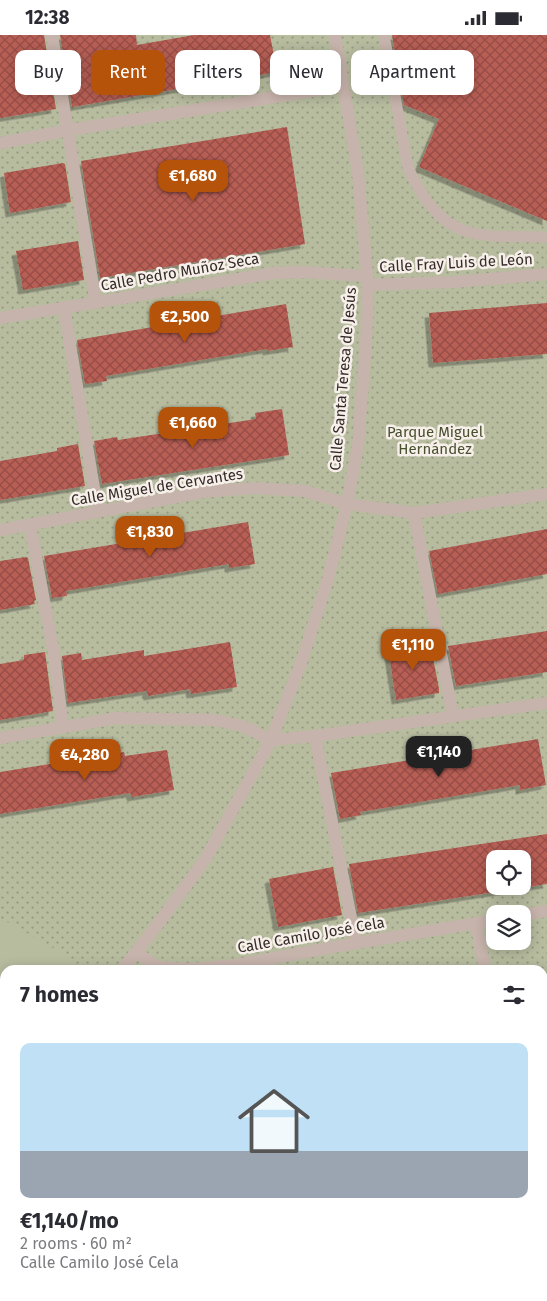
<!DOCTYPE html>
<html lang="en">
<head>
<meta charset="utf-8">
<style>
	:root { --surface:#fff; --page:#f7f7f7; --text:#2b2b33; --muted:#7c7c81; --accent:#b45309 }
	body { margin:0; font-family:"Fira Sans",sans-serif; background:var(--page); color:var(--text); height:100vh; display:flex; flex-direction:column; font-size:19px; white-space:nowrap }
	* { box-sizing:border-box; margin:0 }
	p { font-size:16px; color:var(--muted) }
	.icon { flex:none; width:28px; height:28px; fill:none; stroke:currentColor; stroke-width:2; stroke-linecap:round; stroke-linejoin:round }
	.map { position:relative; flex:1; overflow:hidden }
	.drawer { position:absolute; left:0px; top:930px; width:548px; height:336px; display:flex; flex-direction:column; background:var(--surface); border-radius:15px 15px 0 0; box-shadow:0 2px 12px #0003 }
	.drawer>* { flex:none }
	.guide { position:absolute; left:15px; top:15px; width:518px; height:45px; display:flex; gap:10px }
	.tools { position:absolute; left:486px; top:815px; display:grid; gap:10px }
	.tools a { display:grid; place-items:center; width:45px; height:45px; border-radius:10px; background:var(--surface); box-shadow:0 2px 12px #0003; font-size:25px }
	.price { position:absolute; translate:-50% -42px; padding:0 11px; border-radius:10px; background:var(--accent); color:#fff; font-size:16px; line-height:32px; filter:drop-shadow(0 1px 2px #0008) }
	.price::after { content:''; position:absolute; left:50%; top:30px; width:15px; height:11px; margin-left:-8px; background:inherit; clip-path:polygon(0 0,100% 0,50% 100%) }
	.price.active { background:#222; color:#fff }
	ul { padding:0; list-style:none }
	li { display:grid; align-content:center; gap:10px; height:265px; padding:0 20px }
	li span { display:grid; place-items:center; height:155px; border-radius:10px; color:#555 }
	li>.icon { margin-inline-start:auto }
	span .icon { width:90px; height:90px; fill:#fffc; stroke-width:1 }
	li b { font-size:21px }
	h2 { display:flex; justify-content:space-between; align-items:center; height:60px; padding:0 20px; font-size:21px }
	.pill { padding:0 18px; border-radius:10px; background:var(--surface); box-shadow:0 2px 12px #0003; font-size:18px; line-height:45px }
	.pill.active { background:var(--accent); color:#fff }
	.status { display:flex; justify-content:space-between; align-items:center; height:35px; padding:0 25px; background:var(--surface); direction:ltr }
	.status svg { height:14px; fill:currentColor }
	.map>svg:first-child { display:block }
</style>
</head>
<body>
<div class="status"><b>12:38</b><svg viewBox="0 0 49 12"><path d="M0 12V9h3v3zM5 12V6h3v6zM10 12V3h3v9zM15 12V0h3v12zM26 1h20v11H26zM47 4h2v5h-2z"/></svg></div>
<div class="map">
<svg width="547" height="1266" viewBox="0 0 547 1266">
	<defs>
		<pattern id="grass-dots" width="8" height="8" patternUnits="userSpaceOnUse" patternTransform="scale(1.25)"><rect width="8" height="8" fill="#b7bc9f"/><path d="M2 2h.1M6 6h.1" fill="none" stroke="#969982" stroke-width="1.8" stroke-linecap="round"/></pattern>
		<pattern id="building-cross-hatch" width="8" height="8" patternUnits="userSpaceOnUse" patternTransform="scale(1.25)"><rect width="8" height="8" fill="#b75e54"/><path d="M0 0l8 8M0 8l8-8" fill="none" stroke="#964e46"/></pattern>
		<filter id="shadow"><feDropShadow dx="-4.5" dy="4.5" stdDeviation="0" flood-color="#0004"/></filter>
	</defs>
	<rect width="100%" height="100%" fill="#efe4de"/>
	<!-- grass -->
	<path fill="url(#grass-dots)" fill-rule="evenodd" d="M0,0H547V1266H0ZM495,824H522V851H495ZM495,879H522V906H495ZM5,935H542V1261H5Z"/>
	<!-- pitch -->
	<polygon fill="#b7bc9f" points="0,883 76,926 71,935 5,935 5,937 0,934"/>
	<!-- building -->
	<g fill="url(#building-cross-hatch)" fill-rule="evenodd" filter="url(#shadow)">
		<polygon points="0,0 44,0 56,74 0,83"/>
		<polygon points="60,0 136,0 137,10 194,0 270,0 277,37 72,72"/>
		<polygon points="392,0 547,0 547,186 419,132 439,84 404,70"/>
		<polygon points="287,92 305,209 100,243 81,126"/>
		<polygon points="63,128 65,129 71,167 10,178 4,138"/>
		<polygon points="78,206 84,245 23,255 16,216"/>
		<polygon points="547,268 547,319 433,328 429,278"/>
		<polygon points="286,269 293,312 267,316 267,314 106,341 107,346 85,349 77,305"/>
		<polygon points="282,374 289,420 102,449 94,406 117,402 118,405 256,384 255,378"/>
		<polygon points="78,409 85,451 0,465 0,426 57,416 57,413"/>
		<polygon points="248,487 255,529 229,533 229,529 66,556 67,561 52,563 44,521"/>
		<polygon points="547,494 547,539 438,559 429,516"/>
		<polygon points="26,522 28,523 36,565 34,566 35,569 0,575 0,526"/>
		<polygon points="547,596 547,637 456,651 448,611"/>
		<polygon points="230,607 237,652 191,659 190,654 148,661 147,656 68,668 62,621 81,618 82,625 144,615 144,621"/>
		<polygon points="430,607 439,654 439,658 396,665 388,613"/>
		<polygon points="45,617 53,676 0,685 0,629 24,625 24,620"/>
		<polygon points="538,704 546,750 520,755 520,750 360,777 361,780 340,784 331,738"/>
		<polygon points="167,715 174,755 132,762 130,758 0,779 0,737 124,717 125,721"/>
		<path d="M547,799V849L358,878L349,829ZM495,824H522V851H495Z"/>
		<polygon points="333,832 342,880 278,892 269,844"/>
	</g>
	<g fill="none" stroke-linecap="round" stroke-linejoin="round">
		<!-- lane -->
		<path stroke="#c6b3ab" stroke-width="11" d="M384,0L408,133C444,208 473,201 547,202"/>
		<!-- street -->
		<g stroke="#c6b3ab" stroke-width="12">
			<polyline points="52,0 96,268"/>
			<polyline points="0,108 69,95 344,51"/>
			<polyline points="368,250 454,247 547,239"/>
			<polyline points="64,273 98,477"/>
			<polyline points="0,283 274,238 302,237 367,241"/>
			<polyline points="414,478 453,681"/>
			<polyline points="30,490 54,619 63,692"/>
			<polyline points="0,495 203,457 254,453 305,456 347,469 414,478 547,459"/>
			<polyline points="315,701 356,908"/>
			<polyline points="0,703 117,683 215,685 243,691 271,705 315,701 547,668"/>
			<polyline points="522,880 547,876"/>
			<polyline points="476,888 485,935"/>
			<polyline points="136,917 157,932 191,934 236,930 356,908 495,885"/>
			<polyline points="122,935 161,885 206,823 271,705 301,628 328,544 347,469 358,411 366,308 368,250 358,137 335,0"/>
			<polyline points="0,1111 5,1100"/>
			<polyline points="219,1261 220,1266"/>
			<polyline points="318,1266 345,1261"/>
		</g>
	</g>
	<g text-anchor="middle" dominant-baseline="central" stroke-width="5" stroke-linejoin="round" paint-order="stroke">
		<!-- street labels -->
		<g font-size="15" fill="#352b29" stroke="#f7efe9">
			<text transform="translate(456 228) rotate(-3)">Calle Fray Luis de León</text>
			<text transform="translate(180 237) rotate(-10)">Calle Pedro Muñoz Seca</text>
			<text transform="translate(343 344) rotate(-85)">Calle Santa Teresa de Jesús</text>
			<text transform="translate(157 452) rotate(-9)">Calle Miguel de Cervantes</text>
			<text transform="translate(311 900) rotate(-10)">Calle Camilo José Cela</text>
		</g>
		<!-- park labels -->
		<g font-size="15" fill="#495030" stroke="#f7efe9">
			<text x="435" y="397">Parque Miguel<tspan x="435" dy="17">Hernández</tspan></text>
		</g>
	</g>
</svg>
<div class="tools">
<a><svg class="icon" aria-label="locate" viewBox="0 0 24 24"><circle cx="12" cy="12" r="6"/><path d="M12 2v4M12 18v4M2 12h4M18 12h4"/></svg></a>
<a><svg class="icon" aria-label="layers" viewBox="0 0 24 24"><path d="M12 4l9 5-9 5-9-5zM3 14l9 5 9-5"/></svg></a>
</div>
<b class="price" style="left:193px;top:167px">€1,680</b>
<b class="price" style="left:185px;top:308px">€2,500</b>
<b class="price" style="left:193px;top:414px">€1,660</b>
<b class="price" style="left:150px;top:523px">€1,830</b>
<b class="price" style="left:413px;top:636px">€1,110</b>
<b class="price active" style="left:439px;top:743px">€1,140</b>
<b class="price" style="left:85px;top:746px">€4,280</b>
<div class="guide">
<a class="pill">Buy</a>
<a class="pill active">Rent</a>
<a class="pill">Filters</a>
<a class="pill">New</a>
<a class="pill">Apartment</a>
</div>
<section class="drawer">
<h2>7 homes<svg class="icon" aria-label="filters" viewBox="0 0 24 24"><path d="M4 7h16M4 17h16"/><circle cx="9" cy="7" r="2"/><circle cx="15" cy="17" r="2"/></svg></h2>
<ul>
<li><span style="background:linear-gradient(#bfe0f5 70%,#9aa5b1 0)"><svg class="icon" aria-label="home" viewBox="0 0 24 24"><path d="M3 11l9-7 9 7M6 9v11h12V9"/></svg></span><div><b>€1,140/mo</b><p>2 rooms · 60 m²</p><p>Calle Camilo José Cela</p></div></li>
</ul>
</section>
</div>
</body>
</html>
